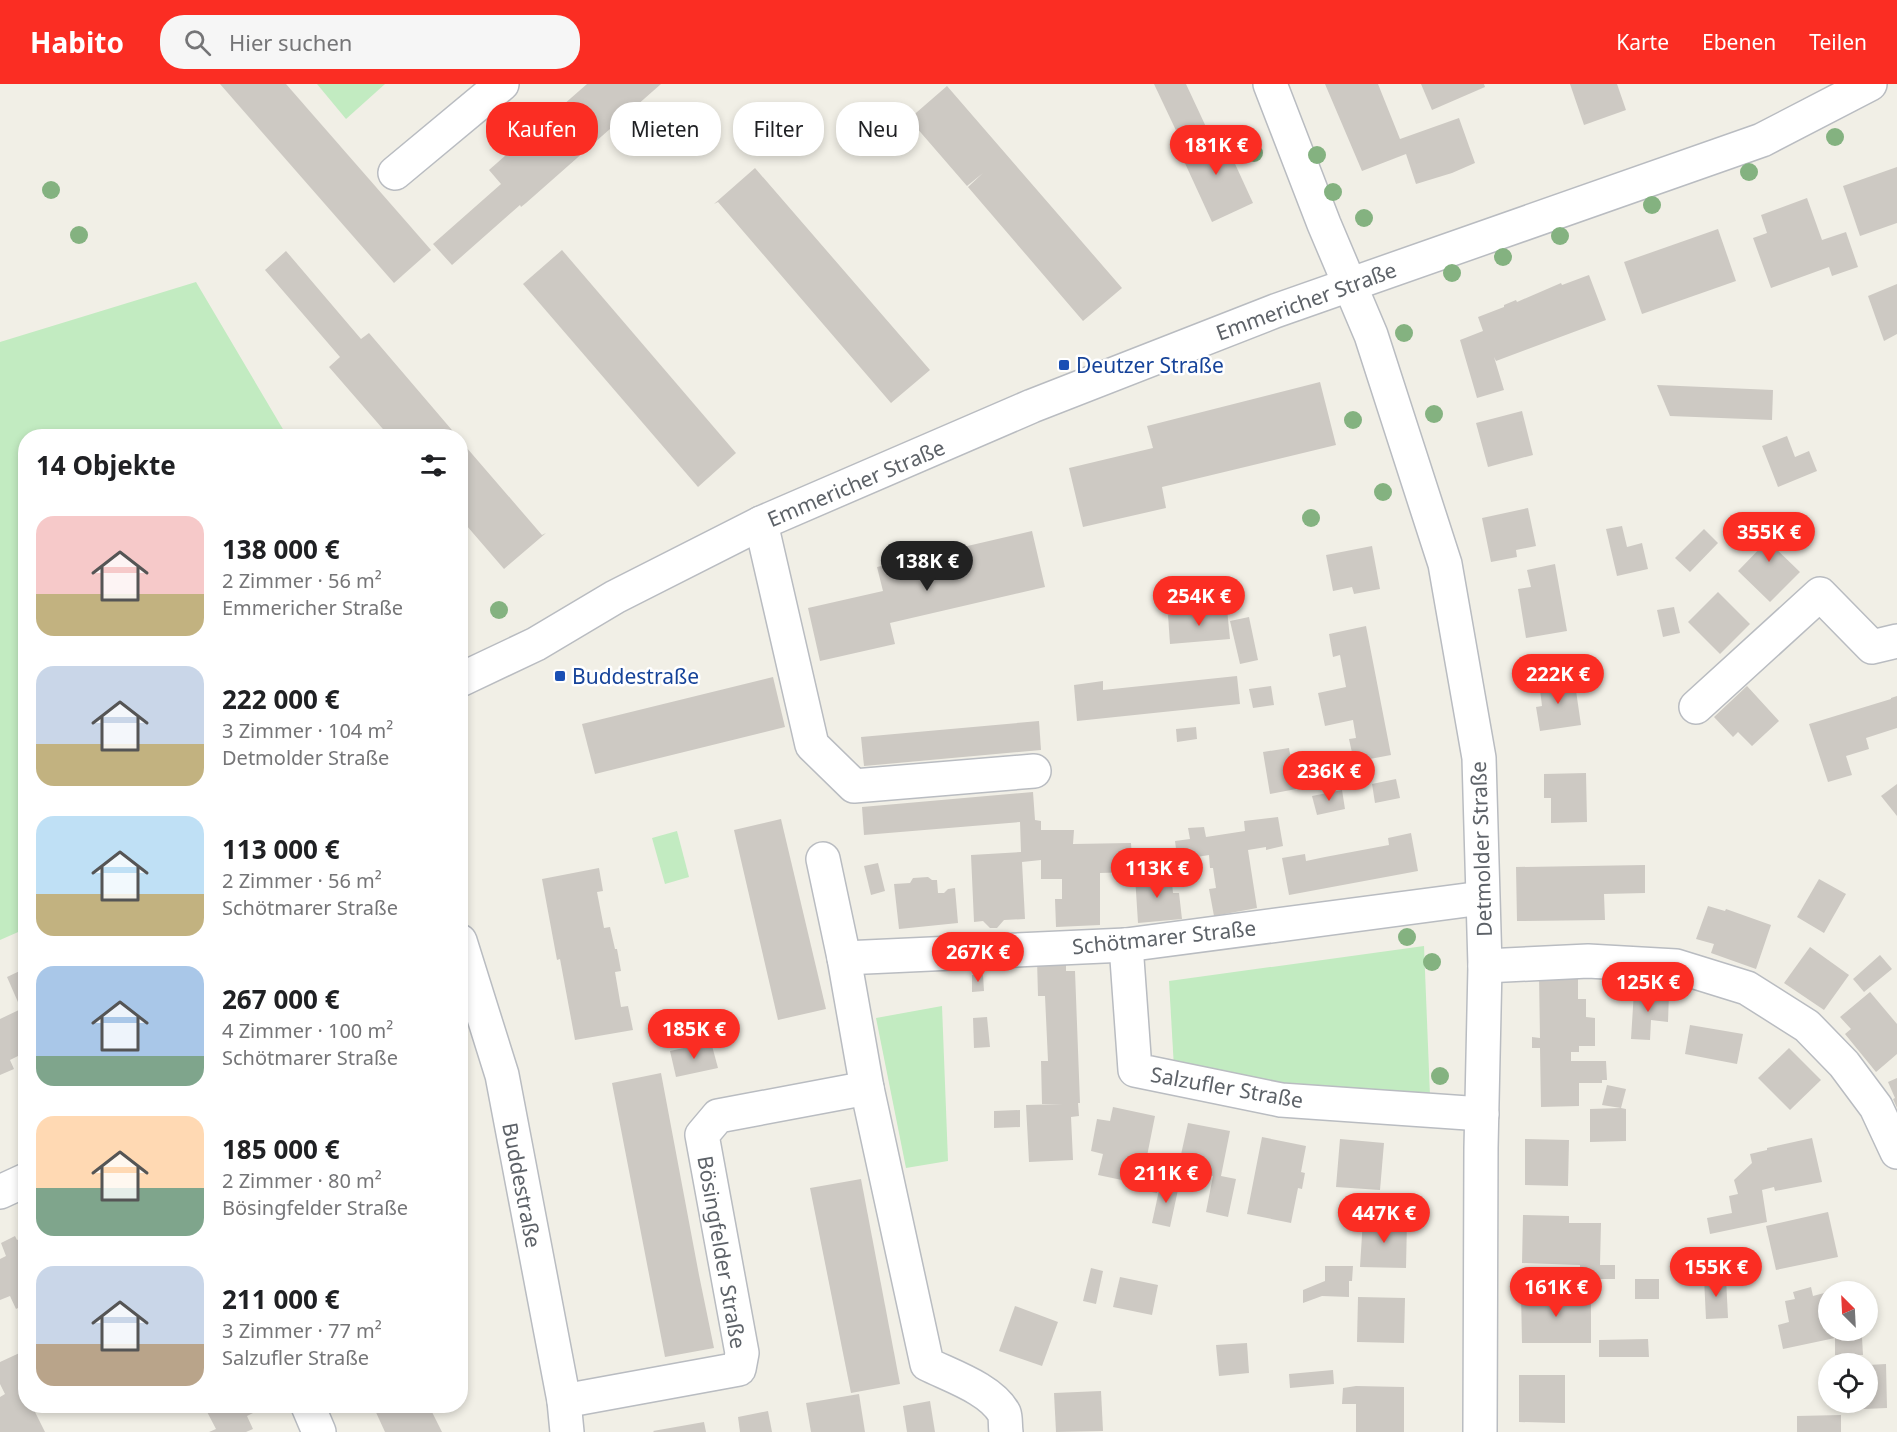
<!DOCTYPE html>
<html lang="de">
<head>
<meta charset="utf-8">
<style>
	:root { --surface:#fff; --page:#f6f6f6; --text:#202124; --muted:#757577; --accent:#fb2d23 }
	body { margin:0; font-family:"Noto Sans",sans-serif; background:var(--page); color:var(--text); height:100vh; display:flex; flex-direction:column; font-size:22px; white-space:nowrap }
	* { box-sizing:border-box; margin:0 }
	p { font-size:20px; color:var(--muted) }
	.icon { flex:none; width:33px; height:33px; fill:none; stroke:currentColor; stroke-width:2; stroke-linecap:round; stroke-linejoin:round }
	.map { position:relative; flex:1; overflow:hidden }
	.drawer { position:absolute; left:18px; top:345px; width:450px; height:984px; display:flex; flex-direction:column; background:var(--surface); border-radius:24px; box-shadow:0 3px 9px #0003 }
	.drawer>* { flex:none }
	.guide { position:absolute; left:486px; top:18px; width:570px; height:54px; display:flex; gap:12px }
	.needle { width:39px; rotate:336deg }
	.buttons { position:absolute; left:1818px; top:1197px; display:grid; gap:12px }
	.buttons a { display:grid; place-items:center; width:60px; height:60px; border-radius:50%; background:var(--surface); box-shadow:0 3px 9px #0003; font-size:30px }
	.price { position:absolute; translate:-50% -51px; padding:0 14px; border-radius:21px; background:var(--accent); color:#fff; font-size:20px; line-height:39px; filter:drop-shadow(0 2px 3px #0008) }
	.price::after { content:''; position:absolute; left:50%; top:36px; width:18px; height:14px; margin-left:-9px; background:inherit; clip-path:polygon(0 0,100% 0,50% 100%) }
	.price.selected { background:#222; color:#fff }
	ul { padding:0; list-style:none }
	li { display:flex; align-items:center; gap:18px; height:150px; padding:0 18px }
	li span { display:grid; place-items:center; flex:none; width:168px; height:120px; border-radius:18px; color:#555 }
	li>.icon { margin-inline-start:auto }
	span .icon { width:72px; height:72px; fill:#fffc; stroke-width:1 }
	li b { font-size:26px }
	h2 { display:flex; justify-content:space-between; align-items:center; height:72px; padding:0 18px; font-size:26px }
	.pill { padding:0 21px; border-radius:24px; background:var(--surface); box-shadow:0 3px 9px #0003; font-size:21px; line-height:54px }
	.pill.selected { background:var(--accent); color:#fff }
	header { display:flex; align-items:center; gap:36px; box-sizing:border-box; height:84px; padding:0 30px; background:var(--accent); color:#fff }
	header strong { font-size:28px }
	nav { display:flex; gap:33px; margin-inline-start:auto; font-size:21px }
	.search { width:420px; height:54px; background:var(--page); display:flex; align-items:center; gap:15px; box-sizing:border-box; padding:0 21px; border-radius:24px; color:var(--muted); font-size:22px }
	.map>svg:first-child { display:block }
</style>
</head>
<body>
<header>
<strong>Habito</strong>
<div class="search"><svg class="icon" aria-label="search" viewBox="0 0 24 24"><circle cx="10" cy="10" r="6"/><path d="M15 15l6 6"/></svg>Hier suchen</div>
<nav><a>Karte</a><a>Ebenen</a><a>Teilen</a></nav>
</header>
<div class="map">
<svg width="1897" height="1348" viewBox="0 0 1897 1348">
	<rect width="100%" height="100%" fill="#f1efe6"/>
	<!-- green -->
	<g fill="#c2ebc1">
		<polygon points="317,0 385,0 346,35"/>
		<polygon points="196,198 287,352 26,352 25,845 0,856 0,258"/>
		<polygon points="677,747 689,793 665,800 652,754"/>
		<polygon points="1424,862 1430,1012 1274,1002 1174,984 1169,897"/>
		<polygon points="942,922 948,1077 906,1084 876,934"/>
	</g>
	<!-- building -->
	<g fill="#cdc9c3">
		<polygon points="220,0 286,0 431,166 394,199"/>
		<polygon points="587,0 661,0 526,119 521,123 520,121 452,181 433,160 501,100 489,86"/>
		<polygon points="1154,0 1186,0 1207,45 1181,57"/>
		<polygon points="1325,0 1378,0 1400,55 1459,34 1475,79 1452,89 1416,100 1406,70 1362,87"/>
		<polygon points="1421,0 1484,0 1485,3 1432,26"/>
		<polygon points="1570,0 1617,0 1626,26 1584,41"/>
		<polygon points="947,2 1122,204 1083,237 968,103 983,89 967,102 909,35"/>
		<polygon points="1219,45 1253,119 1212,138 1178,64"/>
		<polygon points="1897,83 1897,139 1860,152 1843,102"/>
		<polygon points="755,84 930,286 891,319 718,118 714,120"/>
		<polygon points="1807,114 1822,156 1846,148 1858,183 1832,192 1829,183 1771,204 1753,154 1767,149 1761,131"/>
		<polygon points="1718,145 1736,197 1642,230 1624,178"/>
		<polygon points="562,166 736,369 698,403 523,200"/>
		<polygon points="286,167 361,255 369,249 457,352 389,352 329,283 340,273 265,186"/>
		<polygon points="1589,191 1606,236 1496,277 1494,273 1504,306 1477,314 1460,256 1483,247 1478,233 1504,223 1504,221 1516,216 1517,218 1561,199 1562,201"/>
		<polygon points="1897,200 1897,250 1884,257 1868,212"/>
		<polygon points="1320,298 1336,361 1162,403 1166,424 1083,443 1069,384 1153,364 1147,342"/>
		<polygon points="1657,301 1773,306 1772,336 1670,332"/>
		<polygon points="1522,327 1533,371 1488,383 1476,339"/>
		<polygon points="1787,352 1795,373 1809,367 1817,387 1778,403 1762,362"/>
		<polygon points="460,356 542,451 546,449 504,485 460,434"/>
		<polygon points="1528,424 1536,462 1516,466 1517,473 1491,478 1482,434"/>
		<polygon points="1764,429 1783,449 1772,461 1800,488 1770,518 1738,487 1768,456 1752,441"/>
		<polygon points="1622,442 1627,463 1642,459 1648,485 1617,492 1606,445"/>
		<polygon points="1704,445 1718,459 1690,488 1675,474"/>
		<polygon points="1032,447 1045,503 890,539 895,560 820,577 808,524 883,507 877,483"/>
		<polygon points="1372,462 1380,505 1354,510 1352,503 1333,507 1326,471"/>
		<polygon points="1555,480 1567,547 1526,554 1518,505 1531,503 1527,486"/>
		<polygon points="1718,508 1750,540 1720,570 1688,538"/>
		<polygon points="1674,523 1680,549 1663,553 1657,526"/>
		<polygon points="1227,525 1230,555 1170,560 1168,531"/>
		<polygon points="1249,533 1258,576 1240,580 1230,537"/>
		<polygon points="1366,542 1391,671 1354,678 1349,655 1356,654 1353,636 1325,642 1318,609 1346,603 1340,571 1333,573 1329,550"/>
		<polygon points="1237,592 1240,620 1077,637 1074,601 1103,597 1103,606"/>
		<polygon points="773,593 785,643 595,690 582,640"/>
		<polygon points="1574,593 1581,641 1540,647 1536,623 1542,622 1539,597"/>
		<polygon points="1271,602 1274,621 1253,624 1249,605"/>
		<polygon points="1747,602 1779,637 1752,662 1738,648 1733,653 1714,633"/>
		<polygon points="1897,612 1897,644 1866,654 1869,665 1846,672 1852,691 1828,698 1809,640 1891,615 1891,614"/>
		<polygon points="1039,637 1041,666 864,682 861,653"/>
		<polygon points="1196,643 1197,655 1177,658 1176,645"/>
		<polygon points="1289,664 1296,705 1270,710 1263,668"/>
		<polygon points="1586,689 1587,738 1551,739 1551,714 1544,714 1544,690"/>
		<polygon points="1396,695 1400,714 1375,719 1372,700"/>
		<polygon points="1897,700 1897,732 1881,712"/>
		<polygon points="1342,706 1345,725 1317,731 1312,712"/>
		<polygon points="1033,708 1035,736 1041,737 1041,746 1074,746 1073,760 1131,759 1133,788 1100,789 1100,841 1056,843 1055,815 1062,815 1062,795 1041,795 1041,776 1022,778 1025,835 1004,836 997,844 990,844 983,837 974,838 971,771 1021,768 1020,738 864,751 862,723"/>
		<polygon points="1278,733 1283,762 1266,766 1266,763 1248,766 1257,824 1214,832 1209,805 1216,804 1213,784 1210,784 1209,771 1191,774 1192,787 1179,788 1175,757 1190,755 1188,744 1204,743 1206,753 1245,747 1244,737"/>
		<polygon points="781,735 826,925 778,936 734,746"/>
		<polygon points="1411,749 1418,787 1289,811 1282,774 1305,770 1306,777 1325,773 1389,761 1388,754"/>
		<polygon points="878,779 885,807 871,811 864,782"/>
		<polygon points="1645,781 1645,809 1604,810 1605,836 1517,837 1516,783"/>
		<polygon points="599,784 603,807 597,808 604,844 610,843 615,865 617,865 621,887 615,888 621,923 628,922 633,946 575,956 560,875 557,876 542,795"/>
		<polygon points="1171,789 1173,809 1179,809 1182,835 1138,839 1135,792"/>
		<polygon points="928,793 932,796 937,796 938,809 944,809 948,805 955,804 958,839 899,845 894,800 910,799 913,794"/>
		<polygon points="1819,795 1846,810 1824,849 1797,833"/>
		<polygon points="1708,822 1725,827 1726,825 1771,841 1756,885 1711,869 1714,860 1696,855"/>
		<polygon points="1810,863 1849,891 1824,926 1784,899"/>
		<polygon points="1880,871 1892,885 1864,908 1853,895"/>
		<polygon points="1066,873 1066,887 1075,887 1080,1019 1078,1019 1079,1032 1071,1033 1073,1076 1029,1078 1026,1021 1063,1020 1042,1020 1041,977 1048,977 1045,912 1038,912 1037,875"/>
		<polygon points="26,884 26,968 10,976 14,985 0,991 0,935 21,925 7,893"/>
		<polygon points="972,891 983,891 984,907 972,908"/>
		<polygon points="1539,892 1578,892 1578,915 1586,915 1586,933 1595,934 1595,962 1579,962 1579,968 1571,968 1571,977 1606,977 1607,996 1602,996 1602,999 1579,999 1579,1022 1541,1023 1540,964 1532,964 1532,953 1540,954"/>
		<polygon points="1634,907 1669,910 1668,938 1651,936 1650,956 1631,955"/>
		<polygon points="1870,908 1897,940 1897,970 1876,988 1845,950 1851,945 1840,933"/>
		<polygon points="987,933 990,963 974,964 973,934"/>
		<polygon points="1690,941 1743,950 1737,980 1685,970"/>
		<polygon points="711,958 718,984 676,993 670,967"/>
		<polygon points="1789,964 1821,996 1790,1026 1758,994"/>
		<polygon points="661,989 699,1191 714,1264 665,1273 612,999"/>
		<polygon points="1897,994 1897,1024 1893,1015 1895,1014 1888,998"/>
		<polygon points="1607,1001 1626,1005 1621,1024 1602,1021"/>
		<polygon points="1113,1023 1155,1032 1146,1077 1163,1080 1157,1109 1140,1106 1141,1100 1098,1091 1103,1070 1091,1067 1097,1035 1110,1037"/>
		<polygon points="1621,1024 1626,1025 1626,1057 1590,1058 1590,1025"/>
		<polygon points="1020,1026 1020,1043 994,1044 994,1027"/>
		<polygon points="1188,1039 1230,1047 1221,1092 1236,1095 1228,1133 1206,1128 1213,1092 1178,1084"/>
		<polygon points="1262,1053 1306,1062 1301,1088 1305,1089 1302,1105 1298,1104 1291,1139 1247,1130"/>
		<polygon points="1812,1054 1822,1098 1775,1107 1774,1103 1762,1106 1767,1138 1710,1150 1707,1134 1732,1129 1729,1112 1738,1110 1734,1096 1752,1079 1750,1070 1767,1066 1767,1064"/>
		<polygon points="1340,1055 1384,1059 1380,1106 1336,1103"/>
		<polygon points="1525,1055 1569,1056 1568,1102 1525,1101"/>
		<polygon points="861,1095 900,1300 851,1309 810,1104"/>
		<polygon points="1161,1097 1179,1101 1170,1143 1152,1139"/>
		<polygon points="1828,1128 1838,1173 1776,1186 1766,1142"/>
		<polygon points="1523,1131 1569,1132 1569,1139 1601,1139 1600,1181 1615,1181 1615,1195 1580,1195 1580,1181 1522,1179"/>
		<polygon points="1363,1135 1407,1136 1406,1184 1360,1183"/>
		<polygon points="15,1152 17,1156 26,1152 26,1200 23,1202 26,1208 26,1220 16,1225 10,1212 0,1216 0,1175 6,1172 1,1159"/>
		<polygon points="1325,1182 1353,1182 1352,1197 1349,1197 1349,1213 1322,1212 1303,1219 1303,1206 1325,1197"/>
		<polygon points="1091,1184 1103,1187 1096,1220 1083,1217"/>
		<polygon points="1120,1193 1158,1201 1152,1231 1113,1223"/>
		<polygon points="1704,1194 1726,1194 1728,1234 1706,1235"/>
		<rect x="1635" y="1195" width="24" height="20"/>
		<polygon points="1811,1203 1813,1212 1828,1208 1828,1246 1853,1246 1854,1253 1862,1253 1863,1271 1835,1271 1835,1254 1783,1265 1778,1241 1789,1238 1785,1217 1795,1215 1793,1208"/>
		<polygon points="1521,1210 1591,1210 1591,1259 1522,1259"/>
		<polygon points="1358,1213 1405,1214 1404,1259 1357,1258"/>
		<polygon points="1015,1222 1058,1238 1042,1282 999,1267"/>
		<polygon points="1648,1255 1649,1273 1599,1273 1599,1256"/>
		<polygon points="1247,1259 1249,1289 1219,1292 1216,1261"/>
		<polygon points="26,1266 26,1322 38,1322 33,1324 45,1348 0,1348 0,1313 5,1310 0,1300 0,1278"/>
		<polygon points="1886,1280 1887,1324 1841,1326 1840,1318 1868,1318 1868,1281"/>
		<rect x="1826" y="1283" width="2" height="20"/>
		<polygon points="1333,1286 1334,1300 1290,1304 1289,1290"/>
		<polygon points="1519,1291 1565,1291 1565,1339 1519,1338"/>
		<polygon points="1356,1302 1404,1303 1404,1348 1356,1348 1356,1320 1342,1320 1343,1304"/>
		<polygon points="1101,1307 1103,1347 1056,1348 1054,1309"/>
		<polygon points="859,1310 865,1348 811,1348 806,1319"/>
		<polygon points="930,1317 935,1348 907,1348 903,1322"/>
		<polygon points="204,1322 257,1322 259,1326 247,1332 253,1345 246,1348 209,1348 216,1345"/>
		<polygon points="380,1322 429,1322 442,1348 385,1348 374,1324"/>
		<polygon points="768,1327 772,1348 740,1348 738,1333"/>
		<polygon points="1841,1331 1841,1348 1797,1348 1797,1332"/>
		<polygon points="704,1338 706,1348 654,1348 653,1347"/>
	</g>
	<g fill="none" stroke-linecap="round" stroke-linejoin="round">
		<defs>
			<g id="minor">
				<polyline points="1270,0 1324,140 1371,251 1445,480 1479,674 1485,882 1481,1064 1480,1348"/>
				<polyline points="395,89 502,0"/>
				<polyline points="761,439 812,661 854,702 1034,687"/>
				<polyline points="460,596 536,560 615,513 761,439 1032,322 1275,227 1762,56 1870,0"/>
				<polyline points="1696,623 1820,510 1872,563 1897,557"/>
				<path d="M823,775L844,874L867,1004L927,1280C951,1292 991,1305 1004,1329C1006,1334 1005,1342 1006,1348"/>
				<polyline points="460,857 502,991 564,1317 567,1348"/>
				<polyline points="1126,861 1135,986 1281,1016 1482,1030"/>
				<polyline points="844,874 1126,861 1482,814"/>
				<polyline points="1485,882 1588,877 1676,882 1747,904 1807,942 1844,980 1876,1023 1897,1068"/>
				<polyline points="0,1108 26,1096"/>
				<polyline points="564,1317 739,1285 742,1269 702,1051 718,1032 867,1004"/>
				<polyline points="308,1322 319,1348"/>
			</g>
		</defs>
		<!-- minor casing -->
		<use href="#minor" stroke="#b9bcc1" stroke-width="36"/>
		<!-- minor -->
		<use href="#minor" stroke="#fff" stroke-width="33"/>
	</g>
	<!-- trees -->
	<g fill="#84b280">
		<circle cx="1835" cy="53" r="9"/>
		<circle cx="1254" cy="69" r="9"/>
		<circle cx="1317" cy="71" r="9"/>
		<circle cx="1749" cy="88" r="9"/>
		<circle cx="51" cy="106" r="9"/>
		<circle cx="1333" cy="108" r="9"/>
		<circle cx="1652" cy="121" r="9"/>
		<circle cx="1364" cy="134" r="9"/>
		<circle cx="79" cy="151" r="9"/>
		<circle cx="1560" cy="152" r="9"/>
		<circle cx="1503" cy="173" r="9"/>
		<circle cx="1452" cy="189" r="9"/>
		<circle cx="1404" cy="249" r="9"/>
		<circle cx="1434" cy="330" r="9"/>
		<circle cx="1353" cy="336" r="9"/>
		<circle cx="1383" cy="408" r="9"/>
		<circle cx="1311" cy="434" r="9"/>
		<circle cx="499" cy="526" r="9"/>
		<circle cx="1407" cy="853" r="9"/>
		<circle cx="1432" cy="878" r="9"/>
		<circle cx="1440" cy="992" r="9"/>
	</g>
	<!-- markers -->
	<g fill="#1a4fb4" stroke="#fff" stroke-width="2">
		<rect x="1058" y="275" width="12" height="12" rx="3"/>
		<rect x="554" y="586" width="12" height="12" rx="3"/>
	</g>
	<g text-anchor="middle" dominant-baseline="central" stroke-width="5" stroke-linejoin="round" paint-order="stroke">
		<!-- street labels -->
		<g font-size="21" fill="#5d6268" stroke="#fff">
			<text transform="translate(1306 217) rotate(-20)">Emmericher Straße</text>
			<text transform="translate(856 399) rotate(-23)">Emmericher Straße</text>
			<text transform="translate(1481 765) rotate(-92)">Detmolder Straße</text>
			<text transform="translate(1164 853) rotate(-6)">Schötmarer Straße</text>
			<text transform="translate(1227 1003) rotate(10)">Salzufler Straße</text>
			<text transform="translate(522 1101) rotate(79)">Buddestraße</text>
			<text transform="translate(722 1168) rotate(80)">Bösingfelder Straße</text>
		</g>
		<!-- transit labels -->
		<g font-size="21" fill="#164399" stroke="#fff" text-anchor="start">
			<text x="1076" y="281">Deutzer Straße</text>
			<text x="572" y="592">Buddestraße</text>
		</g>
	</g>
</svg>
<div class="buttons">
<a><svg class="needle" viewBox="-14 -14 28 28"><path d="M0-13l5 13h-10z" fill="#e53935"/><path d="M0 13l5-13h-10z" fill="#757577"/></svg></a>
<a><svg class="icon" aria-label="locate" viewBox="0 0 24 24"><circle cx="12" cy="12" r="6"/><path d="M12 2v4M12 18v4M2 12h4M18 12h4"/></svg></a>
</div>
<b class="price" style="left:1216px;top:92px">181K €</b>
<b class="price" style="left:1769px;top:479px">355K €</b>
<b class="price selected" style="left:927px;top:508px">138K €</b>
<b class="price" style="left:1199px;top:543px">254K €</b>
<b class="price" style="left:1558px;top:621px">222K €</b>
<b class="price" style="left:1329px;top:718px">236K €</b>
<b class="price" style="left:1157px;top:815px">113K €</b>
<b class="price" style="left:978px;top:899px">267K €</b>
<b class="price" style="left:1648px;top:929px">125K €</b>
<b class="price" style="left:694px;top:976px">185K €</b>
<b class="price" style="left:1166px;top:1120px">211K €</b>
<b class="price" style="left:1384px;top:1160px">447K €</b>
<b class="price" style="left:1716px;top:1214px">155K €</b>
<b class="price" style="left:1556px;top:1234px">161K €</b>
<div class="guide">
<a class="pill selected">Kaufen</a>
<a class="pill">Mieten</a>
<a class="pill">Filter</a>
<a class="pill">Neu</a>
</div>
<section class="drawer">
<h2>14 Objekte<svg class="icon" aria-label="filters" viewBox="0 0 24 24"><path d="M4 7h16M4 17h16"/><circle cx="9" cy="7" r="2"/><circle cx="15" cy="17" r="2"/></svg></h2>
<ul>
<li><span style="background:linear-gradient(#f6c9c9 65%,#c2b280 0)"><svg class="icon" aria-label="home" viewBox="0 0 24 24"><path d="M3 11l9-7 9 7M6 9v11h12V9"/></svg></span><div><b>138 000 €</b><p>2 Zimmer · 56 m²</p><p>Emmericher Straße</p></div></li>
<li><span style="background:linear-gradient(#c9d6e8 65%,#c2b280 0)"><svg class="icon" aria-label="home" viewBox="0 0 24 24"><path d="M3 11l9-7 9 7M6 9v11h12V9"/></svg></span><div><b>222 000 €</b><p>3 Zimmer · 104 m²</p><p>Detmolder Straße</p></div></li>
<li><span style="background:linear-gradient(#bfe0f5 65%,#c2b280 0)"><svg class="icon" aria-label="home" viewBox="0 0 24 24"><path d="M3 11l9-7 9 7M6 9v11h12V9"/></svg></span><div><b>113 000 €</b><p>2 Zimmer · 56 m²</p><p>Schötmarer Straße</p></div></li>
<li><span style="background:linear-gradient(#a9c7e8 75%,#7fa58c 0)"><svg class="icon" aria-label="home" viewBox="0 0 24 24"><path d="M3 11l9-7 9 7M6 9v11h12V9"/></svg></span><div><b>267 000 €</b><p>4 Zimmer · 100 m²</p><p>Schötmarer Straße</p></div></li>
<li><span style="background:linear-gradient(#ffd9b3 60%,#7fa58c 0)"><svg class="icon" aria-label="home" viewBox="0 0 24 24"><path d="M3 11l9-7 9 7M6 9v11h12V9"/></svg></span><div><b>185 000 €</b><p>2 Zimmer · 80 m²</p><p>Bösingfelder Straße</p></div></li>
<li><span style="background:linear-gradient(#c9d6e8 65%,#b9a48a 0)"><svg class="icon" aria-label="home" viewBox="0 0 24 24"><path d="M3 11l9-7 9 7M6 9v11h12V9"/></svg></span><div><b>211 000 €</b><p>3 Zimmer · 77 m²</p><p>Salzufler Straße</p></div></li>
</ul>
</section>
</div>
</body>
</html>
